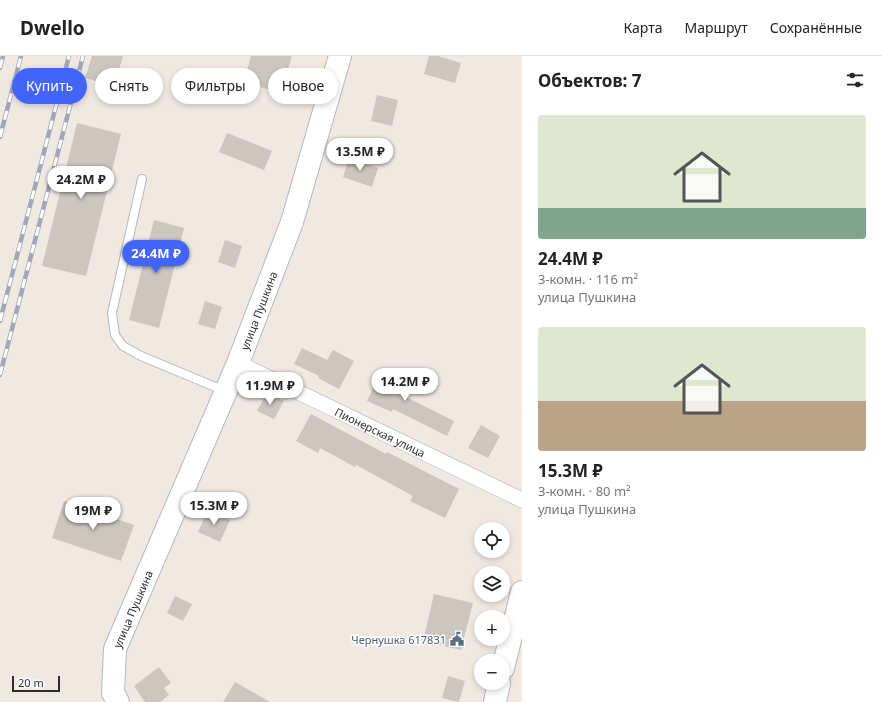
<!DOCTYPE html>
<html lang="ru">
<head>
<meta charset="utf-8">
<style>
	:root { --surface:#fff; --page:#f2f2f2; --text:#222; --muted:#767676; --line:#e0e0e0; --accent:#4264fb }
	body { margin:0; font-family:"Noto Sans",sans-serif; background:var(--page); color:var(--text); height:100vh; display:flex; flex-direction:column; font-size:15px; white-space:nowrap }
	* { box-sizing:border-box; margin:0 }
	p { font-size:13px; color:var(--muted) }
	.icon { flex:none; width:22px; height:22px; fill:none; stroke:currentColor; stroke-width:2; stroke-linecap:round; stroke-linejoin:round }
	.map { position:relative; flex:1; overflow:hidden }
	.side { display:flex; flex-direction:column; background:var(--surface); width:360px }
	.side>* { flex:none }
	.top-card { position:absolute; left:12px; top:12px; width:380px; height:36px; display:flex; gap:8px }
	.buttons { position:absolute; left:474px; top:466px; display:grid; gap:8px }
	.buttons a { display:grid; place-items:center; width:36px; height:36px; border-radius:50%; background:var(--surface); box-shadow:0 2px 6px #0003; font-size:20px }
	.scale { position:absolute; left:12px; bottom:10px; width:48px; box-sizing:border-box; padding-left:4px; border:2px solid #2e2e2e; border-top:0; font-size:11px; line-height:14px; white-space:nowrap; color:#2e2e2e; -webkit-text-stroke:3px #fff; paint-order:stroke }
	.price { position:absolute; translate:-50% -34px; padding:0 9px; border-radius:14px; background:#fff; color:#222; font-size:13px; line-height:26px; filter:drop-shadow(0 1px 2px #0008) }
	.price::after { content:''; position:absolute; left:50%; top:24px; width:12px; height:9px; margin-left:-6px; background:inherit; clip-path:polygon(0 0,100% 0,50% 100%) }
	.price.current { background:var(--accent); color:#fff }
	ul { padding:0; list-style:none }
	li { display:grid; align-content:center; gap:8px; height:212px; padding:0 16px }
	li span { display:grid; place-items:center; height:124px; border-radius:4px; color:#555 }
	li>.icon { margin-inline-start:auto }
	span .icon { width:72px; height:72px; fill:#fffc; stroke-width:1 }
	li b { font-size:17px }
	h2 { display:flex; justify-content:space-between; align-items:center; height:48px; padding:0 16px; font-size:17px }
	.pill { padding:0 14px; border-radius:18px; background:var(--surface); box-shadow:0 2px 6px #0003; font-size:14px; line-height:36px }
	.pill.current { background:var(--accent); color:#fff }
	header { display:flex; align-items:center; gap:24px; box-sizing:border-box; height:56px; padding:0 20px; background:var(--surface); border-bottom:1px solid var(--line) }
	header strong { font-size:19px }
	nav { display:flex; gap:22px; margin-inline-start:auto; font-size:14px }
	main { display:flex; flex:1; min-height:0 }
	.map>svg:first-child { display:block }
</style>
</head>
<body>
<header>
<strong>Dwello</strong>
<nav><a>Карта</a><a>Маршрут</a><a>Сохранённые</a></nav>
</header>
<main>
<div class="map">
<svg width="522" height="646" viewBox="0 0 522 646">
	<rect width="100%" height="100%" fill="#efe9e1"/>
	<!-- building -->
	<g fill="#cbc7bf">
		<polygon points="92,0 123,0 114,30 85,22"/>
		<polygon points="251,0 292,0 281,37 244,26"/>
		<polygon points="429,0 438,0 461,7 455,27 424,18"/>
		<polygon points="377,39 398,44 392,70 371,65"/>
		<polygon points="77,67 121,78 86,220 42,210"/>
		<polygon points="227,77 272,95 264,114 219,96"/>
		<polygon points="349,102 378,112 372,131 343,121"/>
		<polygon points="154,164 184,172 159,272 129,264"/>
		<polygon points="225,184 242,190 235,212 218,206"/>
		<polygon points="205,245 222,251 215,273 198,268"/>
		<polygon points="302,292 327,304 333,294 354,305 339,333 318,322 319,320 294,308"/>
		<polygon points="383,311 407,322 400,338 454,365 447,380 393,353 392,356 367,345"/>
		<polygon points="267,337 284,345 274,363 257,355"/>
		<polygon points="311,358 386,398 387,396 459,433 445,462 410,445 413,440 356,409 355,411 320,392 318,397 296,385"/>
		<polygon points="481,369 500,380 488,402 468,392"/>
		<polygon points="64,445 134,469 121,505 52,482"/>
		<polygon points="208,454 230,464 220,486 198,476"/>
		<polygon points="434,538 473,547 461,594 423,585"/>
		<polygon points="175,540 192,548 183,565 167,557"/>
		<polygon points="159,611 171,627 164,632 169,639 160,646 145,646 134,630"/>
		<polygon points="448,620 465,625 459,646 442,642"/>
		<polygon points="235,626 270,646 223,646"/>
	</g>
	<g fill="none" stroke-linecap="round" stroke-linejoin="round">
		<defs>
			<polyline id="lane" points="142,123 112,257 115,279 123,290 141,300 225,335"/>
			<g id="street">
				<path id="s1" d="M238,307L522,444"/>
			</g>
			<g id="secondary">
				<polyline points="503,612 522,536"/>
				<path id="s2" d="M118,646L113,637L115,593L238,307L292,166L340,0"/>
				<polyline points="495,646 499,627"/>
			</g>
		</defs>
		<!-- lane casing -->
		<use href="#lane" stroke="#b4b7c1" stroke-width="10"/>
		<!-- street casing -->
		<use href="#street" stroke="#b4b7c1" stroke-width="16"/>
		<!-- secondary casing -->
		<use href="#secondary" stroke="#b4b7c1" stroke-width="24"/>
		<!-- lane -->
		<use href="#lane" stroke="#fff" stroke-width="8"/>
		<!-- street -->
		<use href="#street" stroke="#fff" stroke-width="15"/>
		<!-- secondary -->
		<use href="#secondary" stroke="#fff" stroke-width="22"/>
		<defs>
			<g id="rail">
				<polyline points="0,12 3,0"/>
				<polyline points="0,81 21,0"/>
				<polyline points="0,265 69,0"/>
				<polyline points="0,319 83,0"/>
			</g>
		</defs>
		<!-- rail casing -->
		<use href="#rail" stroke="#a3a6b8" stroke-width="4.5"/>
		<!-- rail -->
		<use href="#rail" stroke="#fff" stroke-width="3" stroke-dasharray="9" stroke-linecap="butt"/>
	</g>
	<!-- icons -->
	<defs>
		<symbol id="civic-bare" viewBox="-9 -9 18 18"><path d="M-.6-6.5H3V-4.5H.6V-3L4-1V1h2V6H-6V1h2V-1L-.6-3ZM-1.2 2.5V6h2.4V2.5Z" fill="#5c6f8a" stroke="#fff" stroke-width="2.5" paint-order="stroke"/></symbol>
	</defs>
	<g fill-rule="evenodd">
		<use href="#civic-bare" x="447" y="573" width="20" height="20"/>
	</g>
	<g text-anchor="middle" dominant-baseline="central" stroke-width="3" stroke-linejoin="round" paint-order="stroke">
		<!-- street labels -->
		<g font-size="11" fill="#2e2e2e" stroke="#fff">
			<text stroke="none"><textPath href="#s2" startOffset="422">улица Пушкина</textPath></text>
			<text stroke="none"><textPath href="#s1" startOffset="158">Пионерская улица</textPath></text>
			<text stroke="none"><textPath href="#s2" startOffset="98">улица Пушкина</textPath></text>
		</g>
		<!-- service labels -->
		<g font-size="11" fill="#4e5e75" stroke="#fff" text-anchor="end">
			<text x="446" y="583">Чернушка 617831</text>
		</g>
	</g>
</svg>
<div class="buttons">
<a><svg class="icon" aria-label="locate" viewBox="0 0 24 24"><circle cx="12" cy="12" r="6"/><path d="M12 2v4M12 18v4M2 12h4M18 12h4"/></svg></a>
<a><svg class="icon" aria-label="layers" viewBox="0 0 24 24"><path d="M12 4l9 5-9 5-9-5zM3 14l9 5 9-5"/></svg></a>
<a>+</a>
<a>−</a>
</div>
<div class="scale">20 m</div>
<b class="price" style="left:360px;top:116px">13.5M ₽</b>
<b class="price" style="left:81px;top:144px">24.2M ₽</b>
<b class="price current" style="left:156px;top:218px">24.4M ₽</b>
<b class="price" style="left:405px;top:346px">14.2M ₽</b>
<b class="price" style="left:270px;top:350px">11.9M ₽</b>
<b class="price" style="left:214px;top:470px">15.3M ₽</b>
<b class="price" style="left:93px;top:475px">19M ₽</b>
<div class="top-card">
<a class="pill current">Купить</a>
<a class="pill">Снять</a>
<a class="pill">Фильтры</a>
<a class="pill">Новое</a>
</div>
</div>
<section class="side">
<h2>Объектов: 7<svg class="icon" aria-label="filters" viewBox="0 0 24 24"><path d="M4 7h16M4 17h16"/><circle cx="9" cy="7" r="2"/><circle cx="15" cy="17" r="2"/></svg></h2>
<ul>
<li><span style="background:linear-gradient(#dfe7d0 75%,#7fa58c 0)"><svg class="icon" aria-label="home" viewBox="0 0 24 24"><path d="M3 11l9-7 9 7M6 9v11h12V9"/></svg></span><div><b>24.4M ₽</b><p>3-комн. · 116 m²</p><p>улица Пушкина</p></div></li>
<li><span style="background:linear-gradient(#dfe7d0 60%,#b9a48a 0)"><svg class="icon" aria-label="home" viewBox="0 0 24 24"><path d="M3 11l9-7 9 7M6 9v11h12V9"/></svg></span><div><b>15.3M ₽</b><p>3-комн. · 80 m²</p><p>улица Пушкина</p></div></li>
</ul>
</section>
</main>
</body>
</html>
